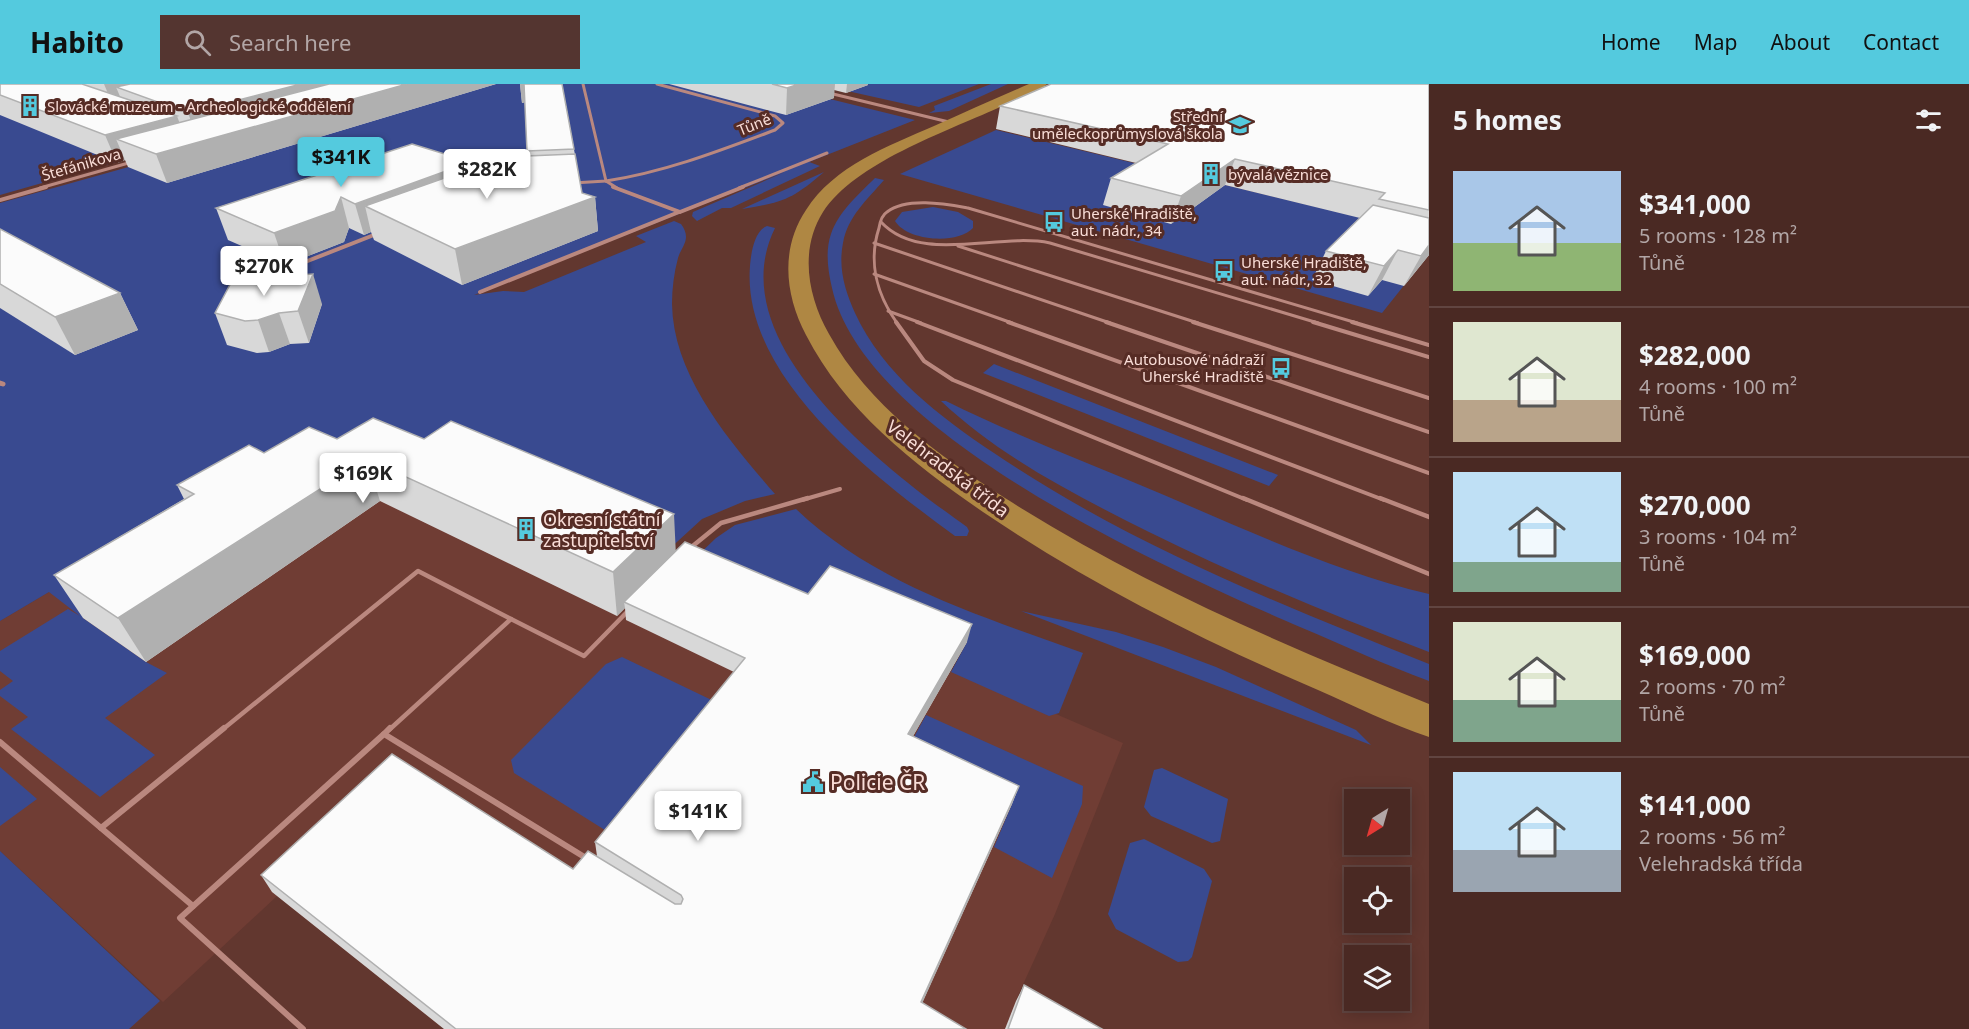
<!DOCTYPE html>
<html lang="en">
<head>
<meta charset="utf-8">
<style>
	:root { --surface:#4a2923; --page:#543530; --text:#f1f3f6; --muted:#b2a6a6; --line:#614541; --accent:#54cade }
	body { margin:0; font-family:"Noto Sans",sans-serif; background:var(--page); color:var(--text); height:100vh; display:flex; flex-direction:column; font-size:22px; white-space:nowrap }
	* { box-sizing:border-box; margin:0 }
	p { font-size:20px; color:var(--muted) }
	.icon { flex:none; width:33px; height:33px; fill:none; stroke:currentColor; stroke-width:2; stroke-linecap:round; stroke-linejoin:round }
	.map { position:relative; flex:1; overflow:hidden }
	.details { display:flex; flex-direction:column; background:var(--surface); width:540px }
	.details>* { flex:none }
	.needle { width:39px; rotate:217deg }
	.fabs { position:absolute; left:1344px; top:705px; display:grid; gap:12px }
	.fabs a { display:grid; place-items:center; width:66px; height:66px; border-radius:0px; background:var(--surface); box-shadow:0 3px 15px #0003,0 0 0 2px var(--line); font-size:30px }
	.price { position:absolute; translate:-50% -51px; padding:0 14px; border-radius:6px; background:#fff; color:#222; font-size:20px; line-height:39px; filter:drop-shadow(0 2px 3px #0008) }
	.price::after { content:''; position:absolute; left:50%; top:36px; width:18px; height:14px; margin-left:-9px; background:inherit; clip-path:polygon(0 0,100% 0,50% 100%) }
	.price.on { background:var(--accent); color:#111 }
	ul { padding:0; list-style:none }
	li { display:flex; align-items:center; gap:18px; height:150px; padding:0 24px }
	li+li { border-top:2px solid var(--line) }
	li span { display:grid; place-items:center; flex:none; width:168px; height:120px; border-radius:0px; color:#555 }
	li>.icon { margin-inline-start:auto }
	span .icon { width:72px; height:72px; fill:#fffc; stroke-width:1 }
	li b { font-size:26px }
	h2 { display:flex; justify-content:space-between; align-items:center; height:72px; padding:0 24px; font-size:26px }
	header { display:flex; align-items:center; gap:36px; box-sizing:border-box; height:84px; padding:0 30px; background:var(--accent); color:#111 }
	header strong { font-size:28px }
	nav { display:flex; gap:33px; margin-inline-start:auto; font-size:21px }
	.search { width:420px; height:54px; background:var(--page); display:flex; align-items:center; gap:15px; box-sizing:border-box; padding:0 21px; border-radius:0px; color:var(--muted); font-size:22px }
	main { display:flex; flex:1; min-height:0 }
	.map>svg:first-child { display:block }
</style>
</head>
<body>
<header>
<strong>Habito</strong>
<div class="search"><svg class="icon" aria-label="search" viewBox="0 0 24 24"><circle cx="10" cy="10" r="6"/><path d="M15 15l6 6"/></svg>Search here</div>
<nav><a>Home</a><a>Map</a><a>About</a><a>Contact</a></nav>
</header>
<main>
<div class="map">
<svg width="1429" height="945" viewBox="0 0 1429 945">
	<rect width="100%" height="100%" fill="#62372f"/>
	<!-- built -->
	<polygon fill="#703d34" points="460,379 699,476 1123,659 1055,830 1016,916 1066,945 444,945 277,812 163,918 0,767 0,537 49,508"/>
	<!-- green -->
	<g fill="#394a90">
		<polygon points="0,0 172,62 0,111"/>
		<path d="M425,0H769L915,36L809,78L820,82L731,124H722L697,137L692,132L693,128L785,88L474,211L503,207L524,208L646,158L636,152L674,137L681,140C684,144 686,148 686,153C686,160 680,167 678,174C674,189 672,204 672,220C673,292 730,358 775,410L745,417L702,435L666,468L460,379L214,453L83,534L146,578L167,589L105,634L155,671L100,713L11,645L28,633L0,612V606L13,597L0,587V567L68,525L80,532L49,508L0,537V119Z"/>
		<polygon points="816,0 979,0 919,23"/>
		<polygon points="991,0 1008,0 949,27 929,29 935,26 934,22"/>
		<polygon points="996,46 1429,150 1429,170 1382,229 900,90"/>
		<path d="M824,88C791,116 784,118 742,125Z"/>
		<path d="M875,94L884,96C867,116 848,132 843,159C838,184 845,207 855,229C883,290 940,333 994,369C1128,460 1279,520 1429,580V597C1385,581 1343,561 1300,543C1171,487 864,351 832,204C828,187 825,167 831,150C839,127 858,111 875,94Z"/>
		<path d="M933,123L958,128L973,137V144C957,161 907,157 895,137L902,128Z"/>
		<path d="M767,142L775,144C718,259 887,386 967,443L969,447L967,452H955C876,394 741,293 750,182C751,170 754,147 767,142Z"/>
		<polygon points="994,280 1278,391 1269,402 983,289"/>
		<path d="M941,317H946C1017,352 1091,380 1164,411C1251,448 1337,488 1429,510V568C1334,532 1240,493 1149,448C1077,412 1000,373 941,317Z"/>
		<path d="M796,425C876,501 982,532 1083,569L1059,629L1049,632L951,588L967,558L806,529L691,478L716,454L735,441Z"/>
		<polygon points="1021,527 1116,548 1163,563 1216,583 1356,646 1371,661"/>
		<polygon points="622,573 722,621 616,753 514,689 511,676 606,580"/>
		<polygon points="926,631 1083,702 1082,720 1052,794 994,763 1012,720 906,668"/>
		<polygon points="0,683 37,715 0,742"/>
		<polygon points="1162,684 1228,715 1220,757 1212,759 1151,732 1144,723 1154,686"/>
		<polygon points="1144,755 1204,785 1212,797 1192,873 1188,877 1178,878 1116,845 1108,830 1130,759"/>
		<polygon points="0,767 160,917 129,945 0,945"/>
	</g>
	<g fill="none" stroke-linecap="round" stroke-linejoin="round">
		<!-- lane-far3 -->
		<g stroke="#ba887f" stroke-width="3">
			<path d="M881,138C921,181 998,148 1050,159L1318,239"/>
			<polyline points="874,159 1110,239"/>
			<polyline points="958,162 1198,239"/>
			<polyline points="874,190 1012,239"/>
			<polyline points="888,227 921,239"/>
			<path d="M897,239C877,211 868,178 879,144C880,138 882,131 887,128C907,113 945,120 968,124L1357,239"/>
		</g>
		<!-- lane-far2 -->
		<g stroke="#ba887f" stroke-width="4">
			<polyline points="896,238 924,277 953,296 1247,416"/>
			<polyline points="917,238 1384,416"/>
			<polyline points="1008,238 1429,389"/>
			<polyline points="1106,238 1429,348"/>
			<polyline points="1193,238 1429,314"/>
			<polyline points="1313,238 1429,273"/>
			<polyline points="1352,238 1429,261"/>
			<polyline points="802,416 840,405"/>
		</g>
		<!-- lane-far1 -->
		<g stroke="#ba887f" stroke-width="4.5">
			<polyline points="1243,414 1429,490"/>
			<polyline points="1380,414 1429,433"/>
			<polyline points="689,465 721,439 808,414"/>
			<polyline points="511,535 584,572 628,527"/>
			<polyline points="222,646 418,487 511,535 389,646"/>
		</g>
		<!-- lane -->
		<g stroke="#ba887f" stroke-width="6">
			<polyline points="384,650 390,644"/>
			<polyline points="0,658 101,744 224,644"/>
			<polyline points="101,744 193,822"/>
			<polyline points="303,945 180,834 384,650 586,774"/>
		</g>
		<!-- street-far2 -->
		<g stroke="#ba887f" stroke-width="3">
			<polyline points="829,9 953,39"/>
			<path d="M606,97C665,88 719,67 775,46L783,39L775,32L657,0"/>
			<polyline points="606,97 617,104"/>
			<polyline points="573,99 606,97 583,0"/>
			<polyline points="40,104 132,78"/>
			<polyline points="739,104 827,69"/>
		</g>
		<!-- street-far1 -->
		<g stroke="#ba887f" stroke-width="4">
			<polyline points="613,103 680,128 743,103"/>
			<polyline points="0,116 46,103"/>
			<polyline points="282,187 379,149"/>
			<polyline points="480,208 679,128"/>
		</g>
		<!-- street -->
		<polyline stroke="#ba887f" stroke-width="5" points="0,299 3,300"/>
		<!-- primary -->
		<path fill="#af8743" fill-rule="evenodd" d="M1029,0H1047C1035,12 1013,17 998,24C945,48 855,79 823,128C799,166 808,213 829,250C868,321 938,371 1005,414C1138,499 1283,561 1429,620V653C1391,640 1354,622 1318,606C1201,556 1088,499 983,428C914,380 845,327 806,251C785,211 780,165 806,126C834,82 888,62 934,42C965,28 997,14 1029,0Z"/>
	</g>
	<!-- wall -->
	<g fill="#d8d8d8">
		<polygon points="0,0 496,0 167,99 128,83 125,76 117,79 0,31"/>
		<polygon points="520,0 562,0 582,109 595,113 598,147 462,201 374,156 371,148 364,151 349,144 344,158 285,181 228,156 216,124 472,84 529,93 525,18 522,19"/>
		<polygon points="669,0 868,0 868,1 846,9 834,6 834,14 786,31"/>
		<polygon points="1429,0 1429,171 1404,202 1382,196 1368,212 1312,196 1326,167 1360,134 1225,101 1171,140 1103,121 1111,94 1136,79 996,45 1000,22"/>
		<polygon points="0,145 120,209 138,246 75,271 0,224"/>
		<polygon points="322,220 309,259 290,260 269,268 257,269 227,261 215,229"/>
		<polygon points="337,355 808,510 967,558 913,652 1019,702 1012,720 922,919 966,945 444,945 272,808 261,791 573,785 597,772 595,758 734,588 626,536 625,524 617,532 380,417 146,578 83,534 54,491 184,415 177,401 264,369"/>
		<polygon points="1024,901 1102,945 1005,945 1016,917"/>
	</g>
	<!-- shaded-wall -->
	<g fill="#b0b0b0">
		<polygon points="104,0 215,0 116,3 124,22 114,24"/>
		<polygon points="301,0 398,0 198,56 188,29"/>
		<polygon points="407,0 496,0 167,99 156,70"/>
		<polygon points="520,0 524,0 526,18 522,19"/>
		<polygon points="799,0 835,0 834,14 786,31 787,4"/>
		<polygon points="847,0 868,0 868,1 846,9"/>
		<polygon points="177,32 187,59 116,55 125,76 117,79 105,51"/>
		<polygon points="1235,75 1225,101 1171,140 1181,112"/>
		<polygon points="471,78 476,107 365,122 371,148 364,151 355,120"/>
		<polygon points="341,113 349,144 344,158 285,181 274,149"/>
		<polygon points="595,113 598,147 462,201 455,165"/>
		<polygon points="1429,161 1429,171 1404,202 1421,172"/>
		<polygon points="1398,166 1382,196 1368,212 1384,182"/>
		<polygon points="313,190 322,220 309,259 298,227"/>
		<polygon points="120,209 138,246 75,271 55,233"/>
		<polygon points="279,229 290,260 269,268 258,236"/>
		<polygon points="367,375 380,417 146,578 118,534"/>
		<polygon points="674,430 676,472 624,518 625,524 617,532 613,488"/>
		<polygon points="972,540 967,558 904,668 908,650"/>
		<polygon points="1019,702 1012,720 916,933 921,918"/>
	</g>
	<!-- building -->
	<g fill="#fbfbfb" stroke="#b0b0b0" stroke-width="1.5">
		<polygon points="0,0 82,0 177,32 105,51 0,11"/>
		<polygon points="130,0 301,0 188,29 116,3"/>
		<polygon points="329,0 407,0 156,70 116,55"/>
		<polygon points="524,0 562,0 574,65 527,67"/>
		<polygon points="772,0 799,0 787,4"/>
		<polygon points="1051,0 1429,0 1429,126 1379,115 1385,109 1235,75 1181,112 1111,94 1168,60 1000,22"/>
		<polygon points="412,60 471,78 355,120 341,113 335,127 274,149 216,124"/>
		<polygon points="575,70 582,109 595,113 455,165 365,122 484,80 529,93 527,72"/>
		<polygon points="1373,121 1429,134 1429,161 1421,172 1398,166 1384,182 1326,167"/>
		<polygon points="0,145 120,209 55,233 0,200"/>
		<polygon points="313,190 298,227 279,229 258,236 245,237 215,229 233,195"/>
		<polygon points="373,334 424,355 451,337 674,430 613,488 367,375 118,534 54,491 194,410 177,401 249,361 264,369 309,343 337,355"/>
		<polygon points="685,458 808,510 830,482 972,540 908,650 1019,702 921,918 966,945 456,945 261,791 392,670 573,785 588,767 675,820 681,820 683,815 681,811 595,758 745,574 624,518"/>
		<polygon points="1024,901 1102,945 1008,945"/>
	</g>
	<!-- icons -->
	<defs>
		<symbol id="building-bare" viewBox="-9 -9 18 18"><path d="M-4-6H4V6H1V3H-1V6H-4ZM-2.5-4.3h1.7v1.8h-1.7ZM.8-4.3h1.7v1.8H.8ZM-2.5-1h1.7V.8h-1.7ZM.8-1h1.7V.8H.8Z" fill="#54cade" stroke="#562c25" stroke-width="2.5" paint-order="stroke"/></symbol>
		<symbol id="school-bare" viewBox="-9 -9 18 18"><path d="M0-5L7-2L0 1L-7-2ZM-4 1L0 2.5L4 1V4Q0 6-4 4Z" fill="#54cade" stroke="#562c25" stroke-width="2.5" paint-order="stroke"/></symbol>
		<symbol id="bus-bare" viewBox="-9 -9 18 18"><path d="M-5-6H5V4H4V6H2V4H-2V6H-4V4H-5ZM-3.5-4V0h7V-4ZM-3.5 1.2v1.5H-2V1.2ZM2 1.2v1.5H3.5V1.2Z" fill="#54cade" stroke="#562c25" stroke-width="2.5" paint-order="stroke"/></symbol>
		<symbol id="civic-bare" viewBox="-9 -9 18 18"><path d="M-.6-6.5H3V-4.5H.6V-3L4-1V1h2V6H-6V1h2V-1L-.6-3ZM-1.2 2.5V6h2.4V2.5Z" fill="#54cade" stroke="#562c25" stroke-width="2.5" paint-order="stroke"/></symbol>
	</defs>
	<g fill-rule="evenodd">
		<use href="#building-bare" x="15" y="7" width="30" height="30"/>
		<use href="#school-bare" x="1225" y="26" width="30" height="30"/>
		<use href="#building-bare" x="1196" y="75" width="30" height="30"/>
		<use href="#bus-bare" x="1039" y="123" width="30" height="30"/>
		<use href="#bus-bare" x="1209" y="172" width="30" height="30"/>
		<use href="#bus-bare" x="1266" y="269" width="30" height="30"/>
		<use href="#building-bare" x="511" y="430" width="30" height="30"/>
		<use href="#civic-bare" x="798" y="683" width="30" height="30"/>
	</g>
	<g text-anchor="middle" dominant-baseline="central" stroke-width="6" stroke-linejoin="round" paint-order="stroke">
		<!-- far-poi labels -->
		<g font-size="15" fill="#f9ddd7" stroke="#562c25" text-anchor="start">
			<text x="47" y="22">Slovácké muzeum - Archeologické oddělení</text>
			<text x="1223" y="32" text-anchor="end">Střední<tspan x="1223" dy="17">uměleckoprůmyslová škola</tspan></text>
			<text x="1228" y="90">bývalá věznice</text>
			<text x="1071" y="129">Uherské Hradiště,<tspan x="1071" dy="17">aut. nádr., 34</tspan></text>
			<text x="1241" y="178">Uherské Hradiště,<tspan x="1241" dy="17">aut. nádr., 32</tspan></text>
			<text x="1264" y="275" text-anchor="end">Autobusové nádraží<tspan x="1264" dy="17">Uherské Hradiště</tspan></text>
		</g>
		<!-- far-street labels -->
		<g font-size="15" fill="#f9ddd7" stroke="#562c25">
			<text transform="translate(754 40) rotate(-22)">Tůně</text>
			<text transform="translate(81 80) rotate(-16)">Štefánikova</text>
		</g>
		<!-- street labels -->
		<g font-size="18" fill="#f9ddd7" stroke="#562c25">
			<text transform="translate(948 384) rotate(37)">Velehradská třída</text>
		</g>
		<!-- poi labels -->
		<g font-size="18" fill="#f9ddd7" stroke="#562c25" text-anchor="start">
			<text x="543" y="435">Okresní státní<tspan x="543" dy="21">zastupitelství</tspan></text>
		</g>
		<!-- near-poi labels -->
		<g font-size="21" fill="#f9ddd7" stroke="#562c25" text-anchor="start">
			<text x="830" y="698">Policie ČR</text>
		</g>
	</g>
</svg>
<div class="fabs">
<a><svg class="needle" viewBox="-14 -14 28 28"><path d="M0-13l5 13h-10z" fill="#e53935"/><path d="M0 13l5-13h-10z" fill="#b2a6a6"/></svg></a>
<a><svg class="icon" aria-label="locate" viewBox="0 0 24 24"><circle cx="12" cy="12" r="6"/><path d="M12 2v4M12 18v4M2 12h4M18 12h4"/></svg></a>
<a><svg class="icon" aria-label="layers" viewBox="0 0 24 24"><path d="M12 4l9 5-9 5-9-5zM3 14l9 5 9-5"/></svg></a>
</div>
<b class="price on" style="left:341px;top:104px">$341K</b>
<b class="price" style="left:487px;top:116px">$282K</b>
<b class="price" style="left:264px;top:213px">$270K</b>
<b class="price" style="left:363px;top:420px">$169K</b>
<b class="price" style="left:698px;top:758px">$141K</b>
</div>
<section class="details">
<h2>5 homes<svg class="icon" aria-label="filters" viewBox="0 0 24 24"><path d="M4 7h16M4 17h16"/><circle cx="9" cy="7" r="2"/><circle cx="15" cy="17" r="2"/></svg></h2>
<ul>
<li><span style="background:linear-gradient(#a9c7e8 60%,#8fb573 0)"><svg class="icon" aria-label="home" viewBox="0 0 24 24"><path d="M3 11l9-7 9 7M6 9v11h12V9"/></svg></span><div><b>$341,000</b><p>5 rooms · 128 m²</p><p>Tůně</p></div></li>
<li><span style="background:linear-gradient(#dfe7d0 65%,#b9a48a 0)"><svg class="icon" aria-label="home" viewBox="0 0 24 24"><path d="M3 11l9-7 9 7M6 9v11h12V9"/></svg></span><div><b>$282,000</b><p>4 rooms · 100 m²</p><p>Tůně</p></div></li>
<li><span style="background:linear-gradient(#bfe0f5 75%,#7fa58c 0)"><svg class="icon" aria-label="home" viewBox="0 0 24 24"><path d="M3 11l9-7 9 7M6 9v11h12V9"/></svg></span><div><b>$270,000</b><p>3 rooms · 104 m²</p><p>Tůně</p></div></li>
<li><span style="background:linear-gradient(#dfe7d0 65%,#7fa58c 0)"><svg class="icon" aria-label="home" viewBox="0 0 24 24"><path d="M3 11l9-7 9 7M6 9v11h12V9"/></svg></span><div><b>$169,000</b><p>2 rooms · 70 m²</p><p>Tůně</p></div></li>
<li><span style="background:linear-gradient(#bfe0f5 65%,#9aa5b1 0)"><svg class="icon" aria-label="home" viewBox="0 0 24 24"><path d="M3 11l9-7 9 7M6 9v11h12V9"/></svg></span><div><b>$141,000</b><p>2 rooms · 56 m²</p><p>Velehradská třída</p></div></li>
</ul>
</section>
</main>
</body>
</html>
